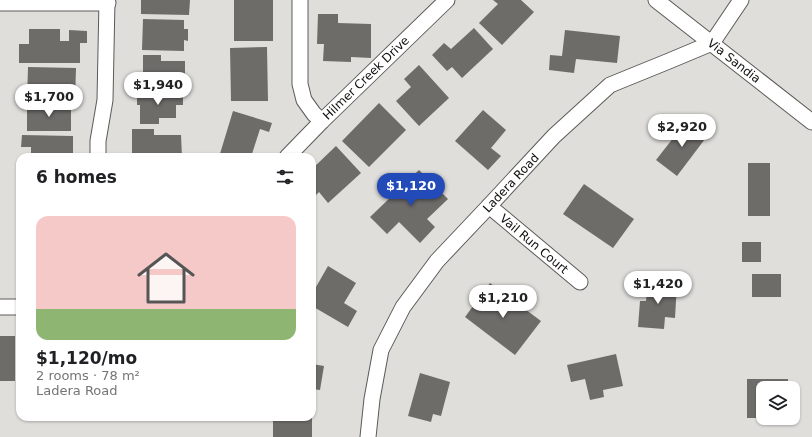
<!DOCTYPE html>
<html lang="en">
<head>
<meta charset="utf-8">
<style>
	:root { --surface:#fff; --page:#f2f2f2; --text:#202124; --muted:#757577; --line:#e0e0e0; --accent:#224ab8 }
	body { margin:0; font-family:"DejaVu Sans",sans-serif; background:var(--page); color:var(--text); height:100vh; display:flex; flex-direction:column; font-size:15px; white-space:nowrap }
	* { box-sizing:border-box; margin:0 }
	p { font-size:13px; color:var(--muted) }
	.icon { flex:none; width:22px; height:22px; fill:none; stroke:currentColor; stroke-width:2; stroke-linecap:round; stroke-linejoin:round }
	.map { position:relative; flex:1; overflow:hidden }
	.side { position:absolute; left:16px; top:153px; width:300px; height:268px; display:flex; flex-direction:column; background:var(--surface); border-radius:12px; box-shadow:0 1px 3px #0004 }
	.side>* { flex:none }
	.controls { position:absolute; left:756px; top:381px; display:grid; gap:8px }
	.controls a { display:grid; place-items:center; width:44px; height:44px; border-radius:8px; background:var(--surface); box-shadow:0 1px 3px #0004; font-size:20px }
	.price { position:absolute; translate:-50% -34px; padding:0 9px; border-radius:14px; background:#fff; color:#222; font-size:13px; line-height:26px; filter:drop-shadow(0 1px 2px #0008) }
	.price::after { content:''; position:absolute; left:50%; top:24px; width:12px; height:9px; margin-left:-6px; background:inherit; clip-path:polygon(0 0,100% 0,50% 100%) }
	.price.selected { background:var(--accent); color:#fff }
	ul { padding:0; list-style:none }
	li { display:grid; align-content:center; gap:8px; height:212px; padding:0 20px }
	li+li { border-top:1px solid var(--line) }
	li span { display:grid; place-items:center; height:124px; border-radius:12px; color:#555 }
	li>.icon { margin-inline-start:auto }
	span .icon { width:72px; height:72px; fill:#fffc; stroke-width:1 }
	li b { font-size:17px }
	h2 { display:flex; justify-content:space-between; align-items:center; height:48px; padding:0 20px; font-size:17px }
	.map>svg:first-child { display:block }
</style>
</head>
<body>
<div class="map">
<svg width="812" height="437" viewBox="0 0 812 437">
	<rect width="100%" height="100%" fill="#e0dedb"/>
	<!-- building -->
	<g fill="#6e6c69">
		<polygon points="141,0 190,0 189,15 141,14"/>
		<rect x="234" y="0" width="39" height="41"/>
		<polygon points="493,0 521,0 534,12 502,45 479,23 498,4"/>
		<polygon points="318,14 338,14 338,23 371,24 371,58 351,57 351,62 323,61 324,44 317,44"/>
		<polygon points="143,19 184,20 184,29 188,29 188,41 184,40 184,51 142,50"/>
		<polygon points="474,28 493,49 462,78 452,67 447,71 432,55 444,43 451,49"/>
		<polygon points="29,29 60,29 60,41 69,41 69,30 87,31 87,43 80,43 80,63 19,63 19,44 29,44"/>
		<polygon points="565,30 620,36 617,63 576,59 574,73 549,70 550,55 562,56"/>
		<polygon points="267,47 268,101 231,101 230,48"/>
		<polygon points="143,55 161,55 161,61 185,61 185,88 143,88"/>
		<polygon points="419,65 449,98 419,126 396,101 411,87 404,79"/>
		<polygon points="28,67 76,68 75,100 27,99"/>
		<polygon points="137,92 183,92 183,105 176,105 176,118 159,118 159,124 140,124 140,105 137,105"/>
		<polygon points="379,103 406,130 369,167 342,141"/>
		<polygon points="27,104 71,105 71,131 27,131"/>
		<polygon points="483,110 506,130 491,148 501,156 488,170 455,141"/>
		<polygon points="233,111 272,123 269,132 260,129 251,157 219,157"/>
		<polygon points="688,119 708,135 677,176 656,160"/>
		<polygon points="132,129 154,129 154,135 181,135 182,157 132,157"/>
		<polygon points="22,135 73,136 73,153 69,153 69,157 31,157 31,147 21,147"/>
		<polygon points="336,146 361,173 328,203 319,192 313,198 312,197 312,169"/>
		<rect x="748" y="163" width="22" height="53"/>
		<polygon points="419,170 448,199 427,219 435,227 420,243 399,222 387,234 370,217"/>
		<polygon points="584,184 634,219 613,248 563,214"/>
		<rect x="742" y="242" width="19" height="20"/>
		<polygon points="328,266 356,283 344,303 357,311 348,327 312,306 312,294"/>
		<rect x="752" y="274" width="29" height="23"/>
		<polygon points="648,281 677,283 675,318 665,317 664,329 638,327 640,301 646,301"/>
		<polygon points="490,283 541,321 515,355 465,317"/>
		<rect x="0" y="336" width="15" height="45"/>
		<polygon points="616,354 623,386 603,390 604,397 590,400 585,379 571,382 567,365"/>
		<polygon points="312,364 324,366 320,390 312,389"/>
		<polygon points="420,373 450,382 441,416 433,414 431,422 408,416"/>
		<polygon points="747,379 788,379 788,388 763,388 763,418 747,418"/>
		<rect x="273" y="417" width="39" height="20"/>
	</g>
	<g fill="none" stroke-linecap="round" stroke-linejoin="round">
		<defs>
			<g id="street">
				<polyline points="300,0 300,84 304,100 314,114 322,121"/>
				<polyline points="656,0 812,122"/>
				<polyline points="0,3 108,3"/>
				<polyline points="98,157 98,141 105,100 107,0"/>
				<polyline points="287,157 322,121 447,0"/>
				<polyline points="489,206 580,282"/>
				<polyline points="0,307 20,307"/>
				<polyline points="368,437 372,399 381,350 403,307 437,261 489,206 554,136 610,85 669,61 712,43 741,0"/>
			</g>
		</defs>
		<!-- street casing -->
		<use href="#street" stroke="#5b5a57" stroke-width="17"/>
		<!-- street -->
		<use href="#street" stroke="#fff" stroke-width="15"/>
	</g>
	<g text-anchor="middle" dominant-baseline="central" stroke-width="3" stroke-linejoin="round" paint-order="stroke">
		<!-- street labels -->
		<g font-size="12" fill="#0f0f0d" stroke="#fff">
			<text transform="translate(734 61) rotate(38)">Via Sandia</text>
			<text transform="translate(366 78) rotate(-44)">Hilmer Creek Drive</text>
			<text transform="translate(511 183) rotate(-47)">Ladera Road</text>
			<text transform="translate(534 244) rotate(40)">Vail Run Court</text>
		</g>
	</g>
</svg>
<div class="controls">
<a><svg class="icon" aria-label="layers" viewBox="0 0 24 24"><path d="M12 4l9 5-9 5-9-5zM3 14l9 5 9-5"/></svg></a>
</div>
<b class="price" style="left:158px;top:106px">$1,940</b>
<b class="price" style="left:49px;top:118px">$1,700</b>
<b class="price" style="left:682px;top:148px">$2,920</b>
<b class="price selected" style="left:411px;top:207px">$1,120</b>
<b class="price" style="left:658px;top:305px">$1,420</b>
<b class="price" style="left:503px;top:319px">$1,210</b>
<section class="side">
<h2>6 homes<svg class="icon" aria-label="filters" viewBox="0 0 24 24"><path d="M4 7h16M4 17h16"/><circle cx="9" cy="7" r="2"/><circle cx="15" cy="17" r="2"/></svg></h2>
<ul>
<li><span style="background:linear-gradient(#f6c9c9 75%,#8fb573 0)"><svg class="icon" aria-label="home" viewBox="0 0 24 24"><path d="M3 11l9-7 9 7M6 9v11h12V9"/></svg></span><div><b>$1,120/mo</b><p>2 rooms · 78 m²</p><p>Ladera Road</p></div></li>
</ul>
</section>
</div>
</body>
</html>
